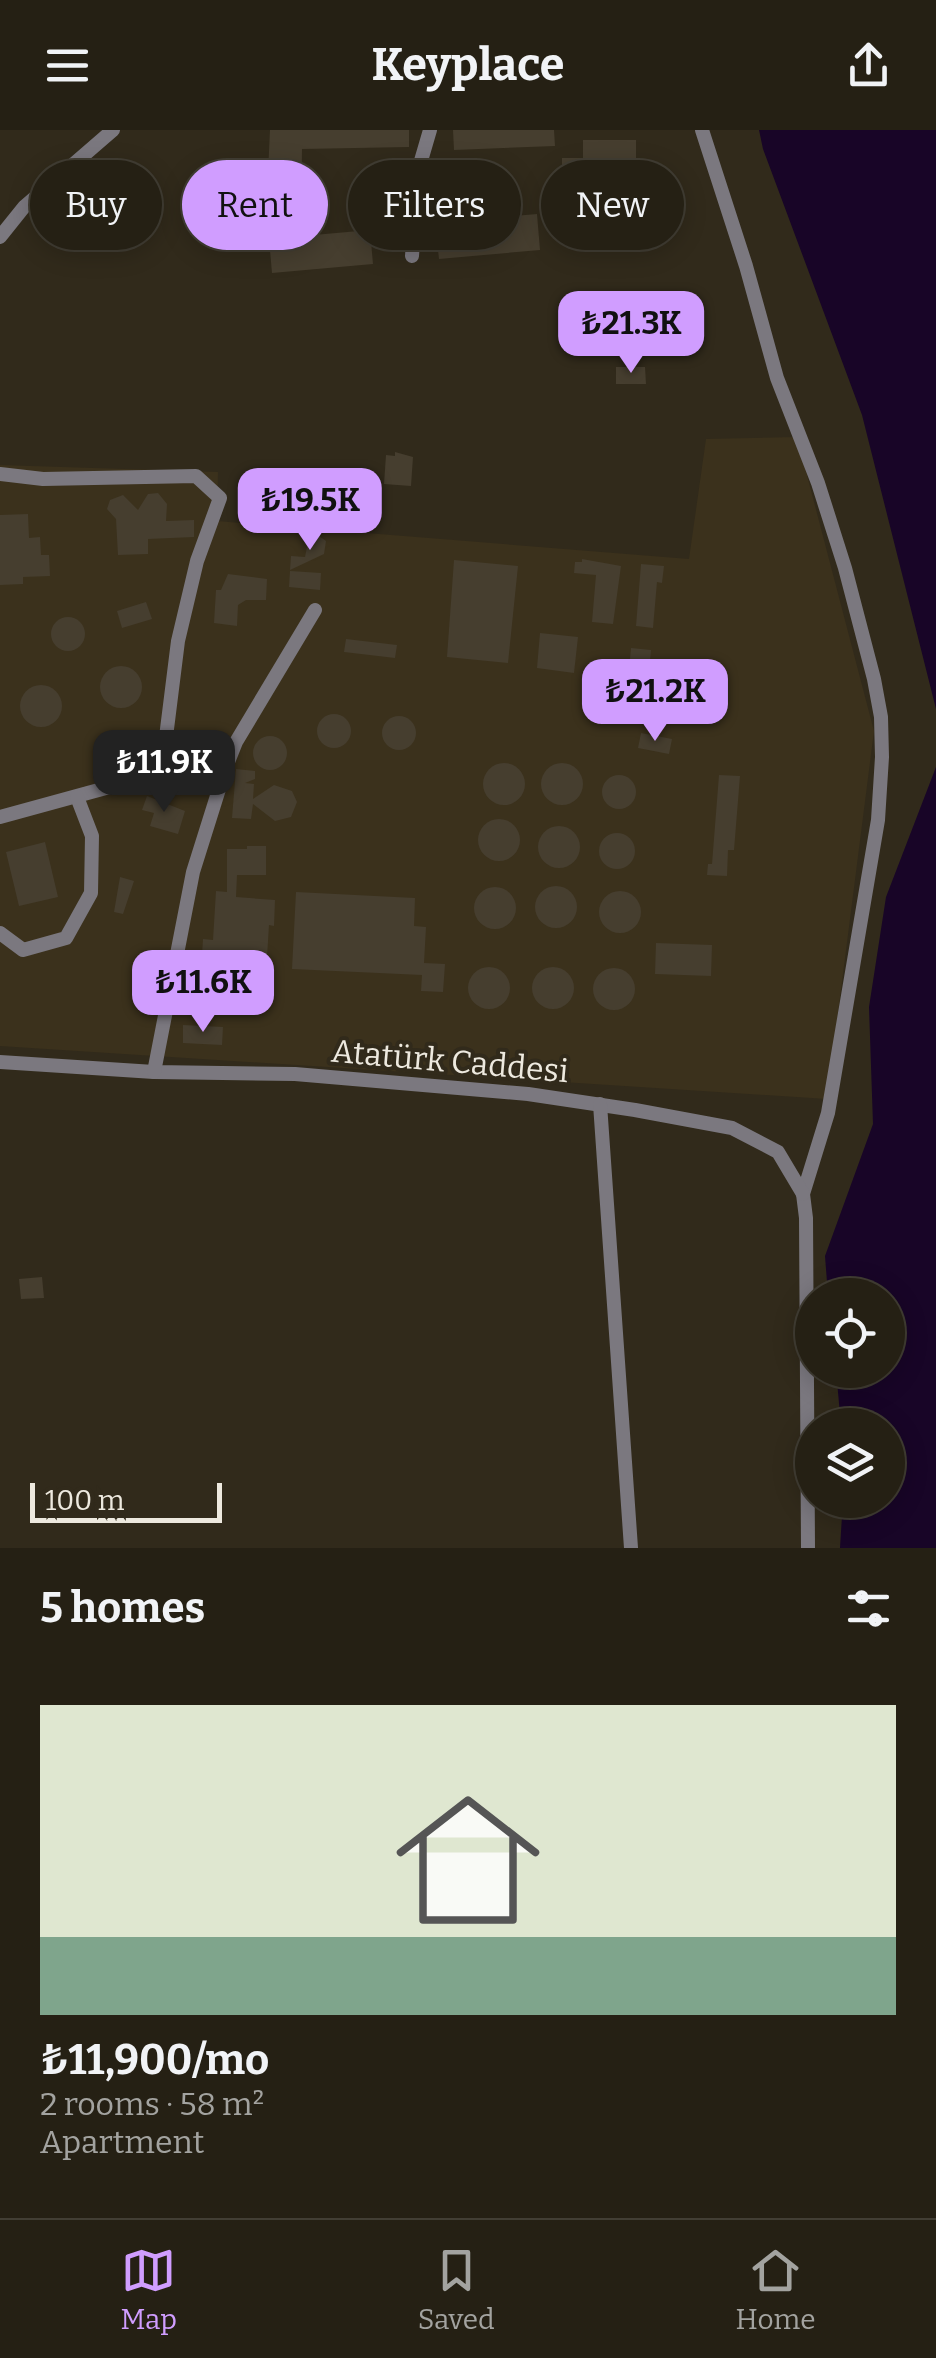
<!DOCTYPE html>
<html lang="en">
<head>
<meta charset="utf-8">
<style>
	:root { --surface:#252014; --page:#312d22; --text:#f1f3f6; --muted:#a3a3a0; --line:#423e34; --accent:#d09dff }
	body { margin:0; font-family:Bitter,serif; background:var(--page); color:var(--text); height:100vh; display:flex; flex-direction:column; font-size:38px; white-space:nowrap }
	* { box-sizing:border-box; margin:0 }
	p { font-size:32px; color:var(--muted) }
	.icon { flex:none; width:55px; height:55px; fill:none; stroke:currentColor; stroke-width:2; stroke-linecap:round; stroke-linejoin:round }
	.map { position:relative; height:1418px; overflow:hidden }
	.sheet { display:flex; flex-direction:column; background:var(--surface); flex:1 }
	.sheet>* { flex:none }
	.guide { position:absolute; left:30px; top:30px; width:878px; height:90px; display:flex; gap:20px }
	.tools { position:absolute; left:795px; top:1148px; display:grid; gap:20px }
	.tools a { display:grid; place-items:center; width:110px; height:110px; border-radius:50%; background:var(--surface); box-shadow:0 5px 25px #0003,0 0 0 2px var(--line); font-size:50px }
	.scale { position:absolute; left:30px; bottom:25px; width:192px; box-sizing:border-box; padding-left:10px; border:5px solid #ede9df; border-top:0; font-size:28px; line-height:35px; white-space:nowrap; color:#ede9df; -webkit-text-stroke:8px #312a1b; paint-order:stroke }
	.price { position:absolute; translate:-50% -85px; padding:0 22px; border-radius:20px; background:var(--accent); color:#111; font-size:32px; line-height:65px; filter:drop-shadow(0 2px 5px #0008) }
	.price::after { content:''; position:absolute; left:50%; top:60px; width:30px; height:22px; margin-left:-15px; background:inherit; clip-path:polygon(0 0,100% 0,50% 100%) }
	.price.on { background:#222; color:#fff }
	ul { padding:0; list-style:none }
	li { display:grid; align-content:center; gap:20px; height:530px; padding:0 40px }
	li span { display:grid; place-items:center; height:310px; border-radius:0px; color:#555 }
	li>.icon { margin-inline-start:auto }
	span .icon { width:180px; height:180px; fill:#fffc; stroke-width:1 }
	li b { font-size:42px }
	h2 { display:flex; justify-content:space-between; align-items:center; height:120px; padding:0 40px; font-size:42px }
	.tag { padding:0 35px; border-radius:45px; background:var(--surface); box-shadow:0 5px 25px #0003,0 0 0 2px var(--line); font-size:35px; line-height:90px }
	.tag.on { background:var(--accent); color:#111 }
	header { display:flex; justify-content:space-between; align-items:center; height:130px; padding:0 40px; background:var(--surface); font-size:45px; font-weight:700 }
	.menu { display:flex; justify-content:space-around; align-items:center; height:140px; border-top:2px solid var(--line); background:var(--surface); font-size:28px; color:var(--muted) }
	.menu a { display:grid; justify-items:center; gap:5px }
	.menu .on { color:var(--accent) }
	.map>svg:first-child { display:block }
</style>
</head>
<body>
<header><svg class="icon" aria-label="menu" viewBox="0 0 24 24"><path d="M4 6h16M4 12h16M4 18h16"/></svg>Keyplace<svg class="icon" aria-label="share" viewBox="0 0 24 24"><path d="M12 15V3M7 8l5-5 5 5M5 13v7h14v-7"/></svg></header>
<div class="map">
<svg width="936" height="1418" viewBox="0 0 936 1418">
	<rect width="100%" height="100%" fill="#312a1b"/>
	<!-- built -->
	<polygon fill="#3b311c" points="797,307 874,601 827,969 0,916 0,335 218,342 217,391 689,429 706,309"/>
	<!-- water -->
	<g fill="#180527">
		<polygon points="759,0 936,0 936,579 862,285 763,19"/>
		<polygon points="936,637 936,1418 840,1418 843,1370 888,1370 888,1295 841,1295 836,1240 888,1240 888,1165 828,1165 825,1126 873,994 869,877 886,767"/>
	</g>
	<!-- building -->
	<g fill="#463e2f" fill-rule="evenodd">
		<polygon points="270,0 409,0 409,17 302,19 301,85 266,85"/>
		<polygon points="453,0 554,0 555,16 454,20"/>
		<path d="M583,10H636V72L562,73V28H583ZM579,39H626V61L579,62Z"/>
		<polygon points="391,38 407,44 399,75 381,69"/>
		<rect x="428" y="44" width="36" height="26"/>
		<polygon points="537,84 540,120 439,129 435,93"/>
		<polygon points="632,90 633,106 604,107 603,92"/>
		<polygon points="370,100 373,134 272,143 269,109"/>
		<polygon points="616,237 645,237 646,254 616,254"/>
		<polygon points="395,322 413,327 411,356 384,354 386,325 395,326"/>
		<polygon points="158,363 167,374 166,391 194,390 194,407 148,409 148,424 118,425 116,389 107,379 110,370 123,365 138,380 148,364"/>
		<polygon points="28,384 29,408 40,407 41,425 49,425 50,446 23,447 23,454 0,455 0,385"/>
		<polygon points="319,406 326,411 324,424 290,440 291,426 305,427 308,412"/>
		<polygon points="582,429 621,436 613,494 592,492 596,445 574,443 575,432 582,432"/>
		<polygon points="454,430 518,436 508,533 447,527"/>
		<polygon points="641,434 664,436 662,453 657,452 653,498 636,496"/>
		<polygon points="290,441 321,443 320,460 289,457"/>
		<polygon points="228,444 267,449 266,470 246,470 238,475 237,496 214,493 216,460 221,460"/>
		<polygon points="146,472 152,489 122,498 117,481"/>
		<circle cx="68" cy="504" r="17"/>
		<polygon points="540,503 578,507 574,543 537,538"/>
		<polygon points="346,509 397,515 395,528 344,522"/>
		<polygon points="631,518 651,520 649,541 629,540"/>
		<circle cx="121" cy="557" r="21"/>
		<circle cx="41" cy="576" r="21"/>
		<circle cx="334" cy="601" r="17"/>
		<circle cx="399" cy="603" r="17"/>
		<polygon points="641,603 672,609 669,624 638,618"/>
		<circle cx="270" cy="623" r="17"/>
		<circle cx="504" cy="654" r="21"/>
		<circle cx="562" cy="654" r="21"/>
		<polygon points="236,639 255,641 255,649 245,653 254,654 253,669 274,655 292,661 297,672 291,687 275,691 253,674 251,689 232,688"/>
		<polygon points="719,645 740,646 734,720 728,720 727,746 707,745 708,734 712,734"/>
		<circle cx="619" cy="662" r="17"/>
		<polygon points="147,666 185,681 178,704 150,696 154,683 142,680"/>
		<circle cx="499" cy="710" r="21"/>
		<circle cx="559" cy="717" r="21"/>
		<circle cx="617" cy="721" r="18"/>
		<polygon points="45,712 58,767 19,776 6,722"/>
		<polygon points="247,716 266,716 266,745 237,745 236,767 275,770 274,796 269,795 264,876 199,872 203,809 213,810 216,761 227,762 227,719 247,719"/>
		<polygon points="120,747 134,751 123,784 114,782"/>
		<circle cx="556" cy="777" r="21"/>
		<circle cx="495" cy="778" r="21"/>
		<circle cx="620" cy="782" r="21"/>
		<polygon points="296,762 415,768 414,796 426,797 424,833 445,834 443,862 421,861 422,845 292,839"/>
		<polygon points="656,813 712,815 711,846 655,844"/>
		<circle cx="553" cy="858" r="21"/>
		<circle cx="489" cy="858" r="21"/>
		<circle cx="614" cy="859" r="21"/>
		<polygon points="183,895 223,897 222,915 183,913"/>
		<polygon points="42,1147 44,1168 21,1169 19,1149"/>
	</g>
	<g fill="none" stroke-linecap="round" stroke-linejoin="round">
		<!-- minor -->
		<g stroke="#7b787f" stroke-width="14">
			<polyline points="702,0 746,136 777,248 818,353 845,438 874,549 881,587 882,627 878,690 828,983 803,1064 806,1088 808,1418"/>
			<polyline points="0,107 24,77 113,0"/>
			<polyline points="412,126 418,41 430,0"/>
			<polyline points="0,344 43,349 196,346 220,368 197,431 178,511 163,631 157,644 0,687"/>
			<polyline points="0,803 23,820 66,808 91,763 92,706 77,667"/>
			<polyline points="0,932 154,942 295,944 528,964 635,980 732,998 778,1022 803,1064"/>
			<polyline points="154,942 193,742 226,637 236,612 315,480"/>
			<polyline points="600,974 631,1418"/>
		</g>
	</g>
	<g text-anchor="middle" dominant-baseline="central" stroke-width="8" stroke-linejoin="round" paint-order="stroke">
		<!-- street labels -->
		<g font-size="32" fill="#ede9df" stroke="#312a1b">
			<text transform="translate(450 931) rotate(5)">Atatürk Caddesi</text>
		</g>
	</g>
</svg>
<div class="tools">
<a><svg class="icon" aria-label="locate" viewBox="0 0 24 24"><circle cx="12" cy="12" r="6"/><path d="M12 2v4M12 18v4M2 12h4M18 12h4"/></svg></a>
<a><svg class="icon" aria-label="layers" viewBox="0 0 24 24"><path d="M12 4l9 5-9 5-9-5zM3 14l9 5 9-5"/></svg></a>
</div>
<div class="scale">100 m</div>
<b class="price" style="left:631px;top:246px">₺21.3K</b>
<b class="price" style="left:310px;top:423px">₺19.5K</b>
<b class="price" style="left:655px;top:614px">₺21.2K</b>
<b class="price on" style="left:164px;top:685px">₺11.9K</b>
<b class="price" style="left:203px;top:905px">₺11.6K</b>
<div class="guide">
<a class="tag">Buy</a>
<a class="tag on">Rent</a>
<a class="tag">Filters</a>
<a class="tag">New</a>
</div>
</div>
<section class="sheet">
<h2>5 homes<svg class="icon" aria-label="filters" viewBox="0 0 24 24"><path d="M4 7h16M4 17h16"/><circle cx="9" cy="7" r="2"/><circle cx="15" cy="17" r="2"/></svg></h2>
<ul>
<li><span style="background:linear-gradient(#dfe7d0 75%,#7fa58c 0)"><svg class="icon" aria-label="home" viewBox="0 0 24 24"><path d="M3 11l9-7 9 7M6 9v11h12V9"/></svg></span><div><b>₺11,900/mo</b><p>2 rooms · 58 m²</p><p>Apartment</p></div></li>
</ul>
</section>
<nav class="menu">
<a class="on"><svg class="icon" aria-label="map" viewBox="0 0 24 24"><path d="M3 6l6-2 6 2 6-2v14l-6 2-6-2-6 2zM9 4v14M15 6v14"/></svg>Map</a>
<a><svg class="icon" aria-label="saved" viewBox="0 0 24 24"><path d="M7 4h10v16l-5-4-5 4z"/></svg>Saved</a>
<a><svg class="icon" aria-label="home" viewBox="0 0 24 24"><path d="M3 11l9-7 9 7M6 9v11h12V9"/></svg>Home</a>
</nav>
</body>
</html>
